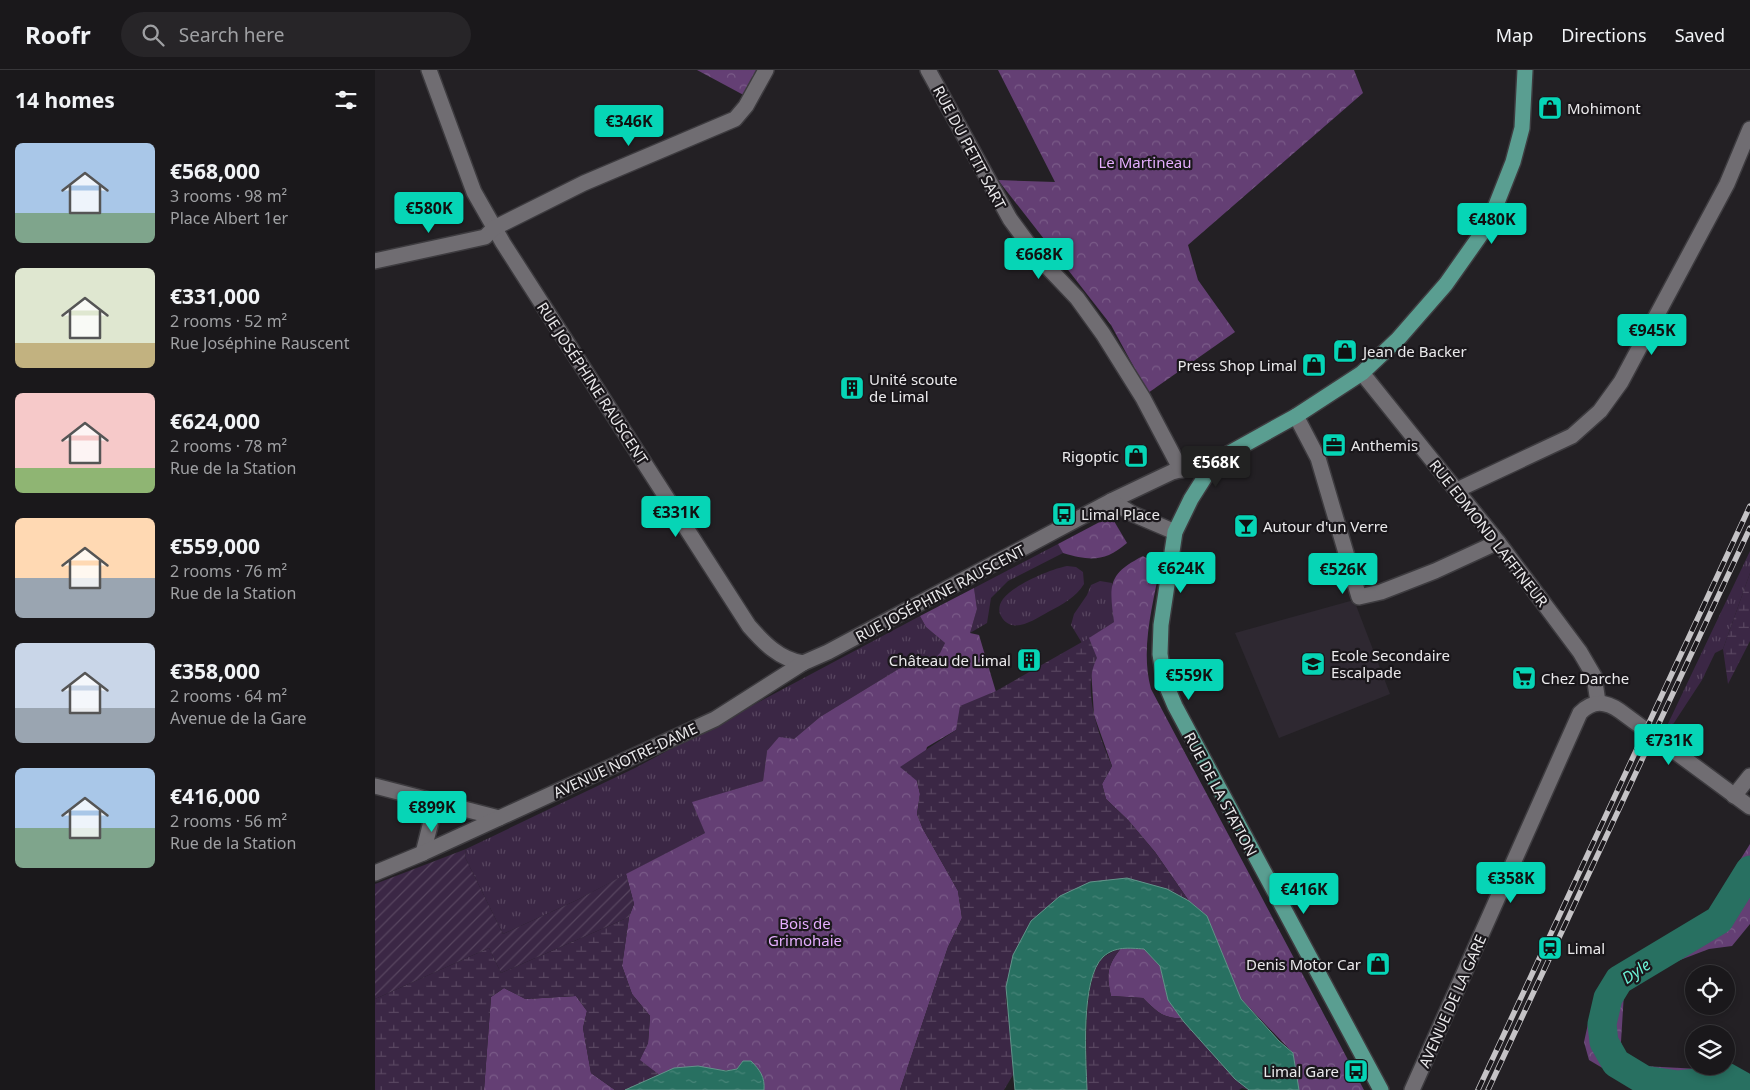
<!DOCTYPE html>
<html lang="en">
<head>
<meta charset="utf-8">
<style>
	:root { --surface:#1a181b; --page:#272528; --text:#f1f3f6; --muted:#9fa0a3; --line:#38373a; --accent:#06d5b6 }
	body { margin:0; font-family:"Noto Sans",sans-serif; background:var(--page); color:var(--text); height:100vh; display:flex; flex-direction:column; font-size:19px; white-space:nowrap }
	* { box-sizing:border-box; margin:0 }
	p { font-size:16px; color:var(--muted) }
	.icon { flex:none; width:28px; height:28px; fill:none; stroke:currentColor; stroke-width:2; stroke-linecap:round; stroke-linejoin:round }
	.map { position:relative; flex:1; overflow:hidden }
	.details { display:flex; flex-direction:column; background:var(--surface); width:375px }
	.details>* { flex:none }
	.controls { position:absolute; left:1310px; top:895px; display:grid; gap:10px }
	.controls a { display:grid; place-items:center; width:50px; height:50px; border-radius:50%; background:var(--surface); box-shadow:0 2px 8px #0003,0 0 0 1px var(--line); font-size:25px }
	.price { position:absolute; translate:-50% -42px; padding:0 11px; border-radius:5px; background:var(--accent); color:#111; font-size:16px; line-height:32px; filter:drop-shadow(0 1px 2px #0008) }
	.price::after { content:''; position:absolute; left:50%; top:30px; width:15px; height:11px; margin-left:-8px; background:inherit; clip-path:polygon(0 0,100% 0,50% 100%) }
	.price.selected { background:#222; color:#fff }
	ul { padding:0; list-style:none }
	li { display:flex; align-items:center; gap:15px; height:125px; padding:0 15px }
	li span { display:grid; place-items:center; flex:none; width:140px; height:100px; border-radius:8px; color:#555 }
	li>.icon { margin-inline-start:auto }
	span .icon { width:60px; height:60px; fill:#fffc; stroke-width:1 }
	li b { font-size:21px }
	h2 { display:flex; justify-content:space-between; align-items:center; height:60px; padding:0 15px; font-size:21px }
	header { display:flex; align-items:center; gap:30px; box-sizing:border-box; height:70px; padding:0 25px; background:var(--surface); border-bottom:1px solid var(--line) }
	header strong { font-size:24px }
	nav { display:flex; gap:28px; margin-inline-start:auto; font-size:18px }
	.search { width:350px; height:45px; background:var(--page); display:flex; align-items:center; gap:12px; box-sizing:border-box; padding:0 18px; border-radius:28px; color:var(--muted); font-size:19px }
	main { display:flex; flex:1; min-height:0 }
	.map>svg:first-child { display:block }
</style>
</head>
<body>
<header>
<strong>Roofr</strong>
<div class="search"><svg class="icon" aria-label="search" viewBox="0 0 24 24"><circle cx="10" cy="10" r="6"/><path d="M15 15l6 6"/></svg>Search here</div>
<nav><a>Map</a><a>Directions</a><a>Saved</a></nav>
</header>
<main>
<section class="details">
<h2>14 homes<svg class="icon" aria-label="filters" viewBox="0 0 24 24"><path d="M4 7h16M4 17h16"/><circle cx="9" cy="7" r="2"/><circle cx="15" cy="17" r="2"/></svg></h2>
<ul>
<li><span style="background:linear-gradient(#a9c7e8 70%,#7fa58c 0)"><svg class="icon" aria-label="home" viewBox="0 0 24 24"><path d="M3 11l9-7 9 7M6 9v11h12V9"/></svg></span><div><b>€568,000</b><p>3 rooms · 98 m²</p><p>Place Albert 1er</p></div></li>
<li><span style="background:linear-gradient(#dfe7d0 75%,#c2b280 0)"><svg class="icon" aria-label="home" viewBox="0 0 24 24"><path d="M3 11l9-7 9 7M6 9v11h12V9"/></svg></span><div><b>€331,000</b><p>2 rooms · 52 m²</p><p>Rue Joséphine Rauscent</p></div></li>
<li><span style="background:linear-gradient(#f6c9c9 75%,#8fb573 0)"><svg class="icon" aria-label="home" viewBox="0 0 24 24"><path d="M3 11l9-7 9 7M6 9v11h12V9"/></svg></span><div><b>€624,000</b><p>2 rooms · 78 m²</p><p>Rue de la Station</p></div></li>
<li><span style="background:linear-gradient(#ffd9b3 60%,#9aa5b1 0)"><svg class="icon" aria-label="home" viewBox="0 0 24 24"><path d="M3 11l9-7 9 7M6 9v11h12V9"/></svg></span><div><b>€559,000</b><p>2 rooms · 76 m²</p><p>Rue de la Station</p></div></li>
<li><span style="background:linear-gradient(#c9d6e8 65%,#9aa5b1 0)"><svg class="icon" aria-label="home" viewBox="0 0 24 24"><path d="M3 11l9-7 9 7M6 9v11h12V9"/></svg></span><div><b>€358,000</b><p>2 rooms · 64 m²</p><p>Avenue de la Gare</p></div></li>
<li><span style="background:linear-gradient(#a9c7e8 60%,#7fa58c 0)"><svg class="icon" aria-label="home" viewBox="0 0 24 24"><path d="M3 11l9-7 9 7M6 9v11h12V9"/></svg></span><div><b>€416,000</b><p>2 rooms · 56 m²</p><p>Rue de la Station</p></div></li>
</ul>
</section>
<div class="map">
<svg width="1375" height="1020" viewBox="0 0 1375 1020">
	<defs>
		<pattern id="grass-tufts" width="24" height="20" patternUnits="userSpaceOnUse" patternTransform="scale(1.25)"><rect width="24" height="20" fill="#3b2745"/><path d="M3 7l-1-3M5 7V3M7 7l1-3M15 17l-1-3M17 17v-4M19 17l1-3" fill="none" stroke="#584660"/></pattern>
		<pattern id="forest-crowns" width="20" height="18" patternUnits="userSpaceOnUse" patternTransform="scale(1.25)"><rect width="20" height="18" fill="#643f74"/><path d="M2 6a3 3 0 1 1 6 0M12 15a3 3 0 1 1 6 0" fill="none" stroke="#7a5b88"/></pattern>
		<pattern id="wetland-marsh" width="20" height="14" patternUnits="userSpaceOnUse" patternTransform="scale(1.25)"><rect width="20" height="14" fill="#3b2745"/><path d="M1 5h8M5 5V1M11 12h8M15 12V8" fill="none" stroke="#584660"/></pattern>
		<pattern id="garden-furrows" width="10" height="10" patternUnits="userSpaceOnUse" patternTransform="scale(1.25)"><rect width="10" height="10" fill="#3b2745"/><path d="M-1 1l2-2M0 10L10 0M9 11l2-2" fill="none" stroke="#584660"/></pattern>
		<pattern id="water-ripples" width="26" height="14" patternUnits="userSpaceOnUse" patternTransform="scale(1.25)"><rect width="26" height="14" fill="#287061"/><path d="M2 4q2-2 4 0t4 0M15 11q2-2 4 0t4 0" fill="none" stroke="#478478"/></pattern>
	</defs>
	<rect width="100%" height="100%" fill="#232024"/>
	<!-- built -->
	<polygon fill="#2e2831" points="979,530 1015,624 904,668 860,563"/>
	<!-- grass -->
	<g fill="url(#grass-tufts)">
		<polygon points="683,474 688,483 633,511 616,528 612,553 595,563 602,539 599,518"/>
		<polygon points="1375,481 1375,503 1348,579 1340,583 1327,610 1293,662 1290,660"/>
		<path d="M692,496L701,497L708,502L709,514C701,527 687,535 673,542C660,549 637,566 626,546C623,541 624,534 628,529C638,515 676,499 692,496Z"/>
		<polygon points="725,511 737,513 739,552 707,573 696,555 699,544 712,525 716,515"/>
		<polygon points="545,546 551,557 570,573 565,583 549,601 535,592 445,647 419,669 392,681 388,711 318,732 330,763 202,830 128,864 90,787 91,779 260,698"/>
	</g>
	<!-- forest -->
	<g fill="url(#forest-crowns)">
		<polygon points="322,0 391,0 376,29"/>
		<polygon points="623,0 979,0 988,23 813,175 823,210 860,262 773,323 736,255 623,110 680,112"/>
		<path d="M736,446L752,473C730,492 715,491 688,483L683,474Z"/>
		<path d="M768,486L785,496C778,535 765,579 776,619L989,1020H924L918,983L866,929L832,846L814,831L780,782L753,750L731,729L727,714L737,696L719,645L714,568L739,552C734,514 733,504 768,486Z"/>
		<path d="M599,518L602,539L595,563L604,565L621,622L581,660L552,677L542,711L545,724L542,744L548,759L583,821L587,848L573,877L525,1020H389C390,1007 385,1000 375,991H368L362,999C332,1005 316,987 286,1006L264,991L273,973L275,946L257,924L247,896L254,847L259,834L251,804L330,763L317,732L388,711L392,681L404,667L419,669L445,647L535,592L549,600L565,583L570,573L551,557L545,546Z"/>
		<polygon points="1375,774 1375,854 1357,876 1334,879 1292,895 1277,897 1249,923 1246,972 1251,991 1268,996 1362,1001 1375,1009 1375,1020 1256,1015 1214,990 1209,972 1214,949 1224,923 1240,905 1327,851"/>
		<path d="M747,877L769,879L785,896L793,930L806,948C788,949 780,940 768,928L736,926C731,904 732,895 747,877Z"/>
		<polygon points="129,918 151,929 201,926 212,941 208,958 216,1003 240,1020 109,1020 116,927"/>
	</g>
	<!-- wetland -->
	<g fill="url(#wetland-marsh)">
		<polygon points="1375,503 1375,571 1353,614 1348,579"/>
		<path d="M714,568L722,588C706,619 724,666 737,696L727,714L731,729L753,750L780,782L814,831L792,819L635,902L631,917V931L636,961L638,1005L629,1020H525L573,877L587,848L583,821L548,759L542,744L545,724L542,711L525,697L581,660L585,636L621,621Z"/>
		<polygon points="254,847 247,896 257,924 275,946 273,973 265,990 286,1006 250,1020 240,1020 216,1003 208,958 212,941 201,926 150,929 129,918 116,927 109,1020 0,1020 0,929 114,878 126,903"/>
		<path d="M747,877C732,895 731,904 736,926L768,928C780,940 788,949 806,948L860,1009L874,1020L867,1018L864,1020H712C712,991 706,906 729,887C734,883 741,880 747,877Z"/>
	</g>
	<!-- garden -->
	<polygon fill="url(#garden-furrows)" points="91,779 90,787 128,864 202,830 251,804 259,834 254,847 126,903 114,878 0,929 0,814"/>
	<!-- water -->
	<g fill="url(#water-ripples)" stroke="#62948a">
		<path d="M752,808L792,819L814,831L832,846L866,929L904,971L918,983L924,1020H874L860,1009L809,952L793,930L785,896L769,879C754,878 740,876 728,887C705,909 711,990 712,1020H640L631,917L638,885L656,851L685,826L715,812Z"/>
		<path d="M368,991H376C385,1000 390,1007 389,1020H250L299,998L323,996L351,1001L362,999Z"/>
	</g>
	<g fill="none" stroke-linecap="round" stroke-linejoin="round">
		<!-- river -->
		<polyline stroke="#287061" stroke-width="29" points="1369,1020 1367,1016 1351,1007 1331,1012 1303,1015 1269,1010 1241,993 1229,972 1227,954 1233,928 1244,910 1344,850 1375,800"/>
		<defs>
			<g id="minor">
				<path d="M54,0L99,122L128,173L374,556C389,573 404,589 428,593L453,582L736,431L797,402L840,391"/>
				<polyline points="553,0 635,149 663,187 702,228 728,264 768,328 806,400"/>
				<polyline points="0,191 110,167 119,158 209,113 360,49 371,36 391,0"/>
				<polyline points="987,303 1123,472 1205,582 1219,606 1223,632"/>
				<polyline points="921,346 943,388 984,527 1006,522 1060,501 1123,472"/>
				<polyline points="1082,420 1197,366 1225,341 1246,312 1352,114 1375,59"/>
				<polyline points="736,431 758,444 800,462"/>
				<polyline points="0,716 124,748"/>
				<polyline points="1359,726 1375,706"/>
				<polyline points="48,783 61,732"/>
				<polyline points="0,803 48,783 340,649 428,593"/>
				<path d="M1037,1020L1205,643C1218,630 1230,631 1245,641L1375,737"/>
			</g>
			<polyline id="major" points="1006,1020 800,636 789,610 785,584 786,555 800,462 816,429 840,391 921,346 987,303 1023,269 1071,214 1114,153 1138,92 1147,58 1150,0"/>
		</defs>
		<!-- minor casing -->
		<use href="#minor" stroke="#3d3b3f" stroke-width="18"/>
		<!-- major casing -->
		<use href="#major" stroke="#3d3b3f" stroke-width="18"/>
		<!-- minor -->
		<use href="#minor" stroke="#706d72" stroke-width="15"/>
		<!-- major -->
		<use href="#major" stroke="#5a9e91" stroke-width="15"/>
		<defs>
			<g id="rail">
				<polyline points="1103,1020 1375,436"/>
				<polyline points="1113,1020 1375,458"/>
			</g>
		</defs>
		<!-- rail casing -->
		<use href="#rail" stroke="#c5c3c6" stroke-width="5.5"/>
		<!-- rail -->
		<use href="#rail" stroke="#1a171b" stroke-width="4" stroke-dasharray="11" stroke-linecap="butt"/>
	</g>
	<!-- icons -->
	<defs>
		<symbol id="shop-square" viewBox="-11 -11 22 22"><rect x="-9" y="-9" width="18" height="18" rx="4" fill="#06d5b6" stroke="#1a171b"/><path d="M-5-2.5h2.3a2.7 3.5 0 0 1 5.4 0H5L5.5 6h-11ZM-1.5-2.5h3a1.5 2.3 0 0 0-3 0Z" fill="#111"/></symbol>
		<symbol id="building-square" viewBox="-11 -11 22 22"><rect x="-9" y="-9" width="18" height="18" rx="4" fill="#06d5b6" stroke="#1a171b"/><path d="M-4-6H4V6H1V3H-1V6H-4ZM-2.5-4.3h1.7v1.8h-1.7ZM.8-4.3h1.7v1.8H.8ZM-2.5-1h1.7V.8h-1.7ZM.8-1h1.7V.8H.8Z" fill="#111"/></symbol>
		<symbol id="office-square" viewBox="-11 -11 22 22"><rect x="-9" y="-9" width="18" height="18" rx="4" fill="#06d5b6" stroke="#1a171b"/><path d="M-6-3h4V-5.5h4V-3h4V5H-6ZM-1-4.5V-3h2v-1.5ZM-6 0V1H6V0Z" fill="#111"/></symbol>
		<symbol id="bus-square" viewBox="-11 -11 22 22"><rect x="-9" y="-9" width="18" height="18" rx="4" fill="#06d5b6" stroke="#1a171b"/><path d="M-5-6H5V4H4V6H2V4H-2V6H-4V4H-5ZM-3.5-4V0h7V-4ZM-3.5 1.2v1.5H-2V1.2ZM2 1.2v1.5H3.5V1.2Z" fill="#111"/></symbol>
		<symbol id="bar-square" viewBox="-11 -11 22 22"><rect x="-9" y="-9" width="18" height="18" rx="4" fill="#06d5b6" stroke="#1a171b"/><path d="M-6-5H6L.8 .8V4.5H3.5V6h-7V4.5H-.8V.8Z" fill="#111"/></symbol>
		<symbol id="school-square" viewBox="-11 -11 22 22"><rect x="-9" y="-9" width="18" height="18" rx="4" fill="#06d5b6" stroke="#1a171b"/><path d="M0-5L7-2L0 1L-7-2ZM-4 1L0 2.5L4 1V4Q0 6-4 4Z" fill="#111"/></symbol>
		<symbol id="supermarket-square" viewBox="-11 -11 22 22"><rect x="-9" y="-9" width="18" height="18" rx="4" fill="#06d5b6" stroke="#1a171b"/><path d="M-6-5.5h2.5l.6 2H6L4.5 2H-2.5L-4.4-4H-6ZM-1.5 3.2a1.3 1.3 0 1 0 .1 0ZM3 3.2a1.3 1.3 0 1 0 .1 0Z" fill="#111"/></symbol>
		<symbol id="station-square" viewBox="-11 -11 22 22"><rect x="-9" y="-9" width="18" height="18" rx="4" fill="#06d5b6" stroke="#1a171b"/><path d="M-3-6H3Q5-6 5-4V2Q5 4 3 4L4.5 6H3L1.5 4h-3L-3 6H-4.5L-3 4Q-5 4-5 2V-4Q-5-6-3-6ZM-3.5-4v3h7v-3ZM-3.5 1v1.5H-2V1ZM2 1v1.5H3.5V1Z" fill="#111"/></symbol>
	</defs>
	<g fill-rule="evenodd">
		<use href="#shop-square" x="1161" y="24" width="28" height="28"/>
		<use href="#shop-square" x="956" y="267" width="28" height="28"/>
		<use href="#shop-square" x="925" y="281" width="28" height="28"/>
		<use href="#building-square" x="463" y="304" width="28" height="28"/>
		<use href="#office-square" x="945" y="361" width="28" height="28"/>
		<use href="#shop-square" x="747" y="372" width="28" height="28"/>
		<use href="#bus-square" x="675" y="430" width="28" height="28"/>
		<use href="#bar-square" x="857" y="442" width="28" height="28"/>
		<use href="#building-square" x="640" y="576" width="28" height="28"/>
		<use href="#school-square" x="924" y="580" width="28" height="28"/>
		<use href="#supermarket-square" x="1135" y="594" width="28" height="28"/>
		<use href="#station-square" x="1161" y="864" width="28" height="28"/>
		<use href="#shop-square" x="989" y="880" width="28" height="28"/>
		<use href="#bus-square" x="967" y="987" width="28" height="28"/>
	</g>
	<g text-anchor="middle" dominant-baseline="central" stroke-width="4.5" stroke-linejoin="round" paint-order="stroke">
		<!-- poi labels -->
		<g font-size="15" fill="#eae9eb" stroke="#1a171b" text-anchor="start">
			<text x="1192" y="38">Mohimont</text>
			<text x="988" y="281">Jean de Backer</text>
			<text x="922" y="295" text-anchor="end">Press Shop Limal</text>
			<text x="494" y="309">Unité scoute<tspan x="494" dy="17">de Limal</tspan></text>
			<text x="976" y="375">Anthemis</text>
			<text x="744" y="386" text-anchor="end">Rigoptic</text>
			<text x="706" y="444">Limal Place</text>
			<text x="888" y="456">Autour d'un Verre</text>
			<text x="956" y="585">Ecole Secondaire<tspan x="956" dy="17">Escalpade</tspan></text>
			<text x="636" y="590" text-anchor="end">Château de Limal</text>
			<text x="1166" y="608">Chez Darche</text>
			<text x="1192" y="878">Limal</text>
			<text x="986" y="894" text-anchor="end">Denis Motor Car</text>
			<text x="964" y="1001" text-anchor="end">Limal Gare</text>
		</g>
		<!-- street labels -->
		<g font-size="15" fill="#eae9eb" stroke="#1a171b">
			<text transform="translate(595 77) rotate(62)">RUE DU PETIT SART</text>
			<text transform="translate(218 313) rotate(57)">RUE JOSÉPHINE RAUSCENT</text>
			<text transform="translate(1114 463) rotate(52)">RUE EDMOND LAFFINEUR</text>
			<text transform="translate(565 523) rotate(-28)">RUE JOSÉPHINE RAUSCENT</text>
			<text transform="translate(250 690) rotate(-25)">AVENUE NOTRE-DAME</text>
			<text transform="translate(846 724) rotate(62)">RUE DE LA STATION</text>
			<text transform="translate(1077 931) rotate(-66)">AVENUE DE LA GARE</text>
		</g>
		<!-- park labels -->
		<g font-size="15" fill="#e5aefe" stroke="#1a171b">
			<text x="770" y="92">Le Martineau</text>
			<text x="430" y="853">Bois de<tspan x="430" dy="17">Grimohaie</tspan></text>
		</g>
		<!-- water labels -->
		<g font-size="16" font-style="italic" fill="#6bf0d4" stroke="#1a171b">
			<text transform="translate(1261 901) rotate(-34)">Dyle</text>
		</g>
	</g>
</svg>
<div class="controls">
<a><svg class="icon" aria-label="locate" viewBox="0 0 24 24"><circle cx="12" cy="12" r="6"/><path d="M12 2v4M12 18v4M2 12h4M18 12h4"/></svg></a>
<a><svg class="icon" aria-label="layers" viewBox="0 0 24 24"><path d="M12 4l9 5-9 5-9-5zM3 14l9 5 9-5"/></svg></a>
</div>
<b class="price" style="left:254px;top:77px">€346K</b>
<b class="price" style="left:54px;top:164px">€580K</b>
<b class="price" style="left:1117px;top:175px">€480K</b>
<b class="price" style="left:664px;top:210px">€668K</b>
<b class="price" style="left:1277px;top:286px">€945K</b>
<b class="price selected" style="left:841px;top:418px">€568K</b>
<b class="price" style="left:301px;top:468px">€331K</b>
<b class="price" style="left:806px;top:524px">€624K</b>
<b class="price" style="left:968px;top:525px">€526K</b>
<b class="price" style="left:814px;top:631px">€559K</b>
<b class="price" style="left:1294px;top:696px">€731K</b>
<b class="price" style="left:57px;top:763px">€899K</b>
<b class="price" style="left:1136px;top:834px">€358K</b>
<b class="price" style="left:929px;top:845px">€416K</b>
</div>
</main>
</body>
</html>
